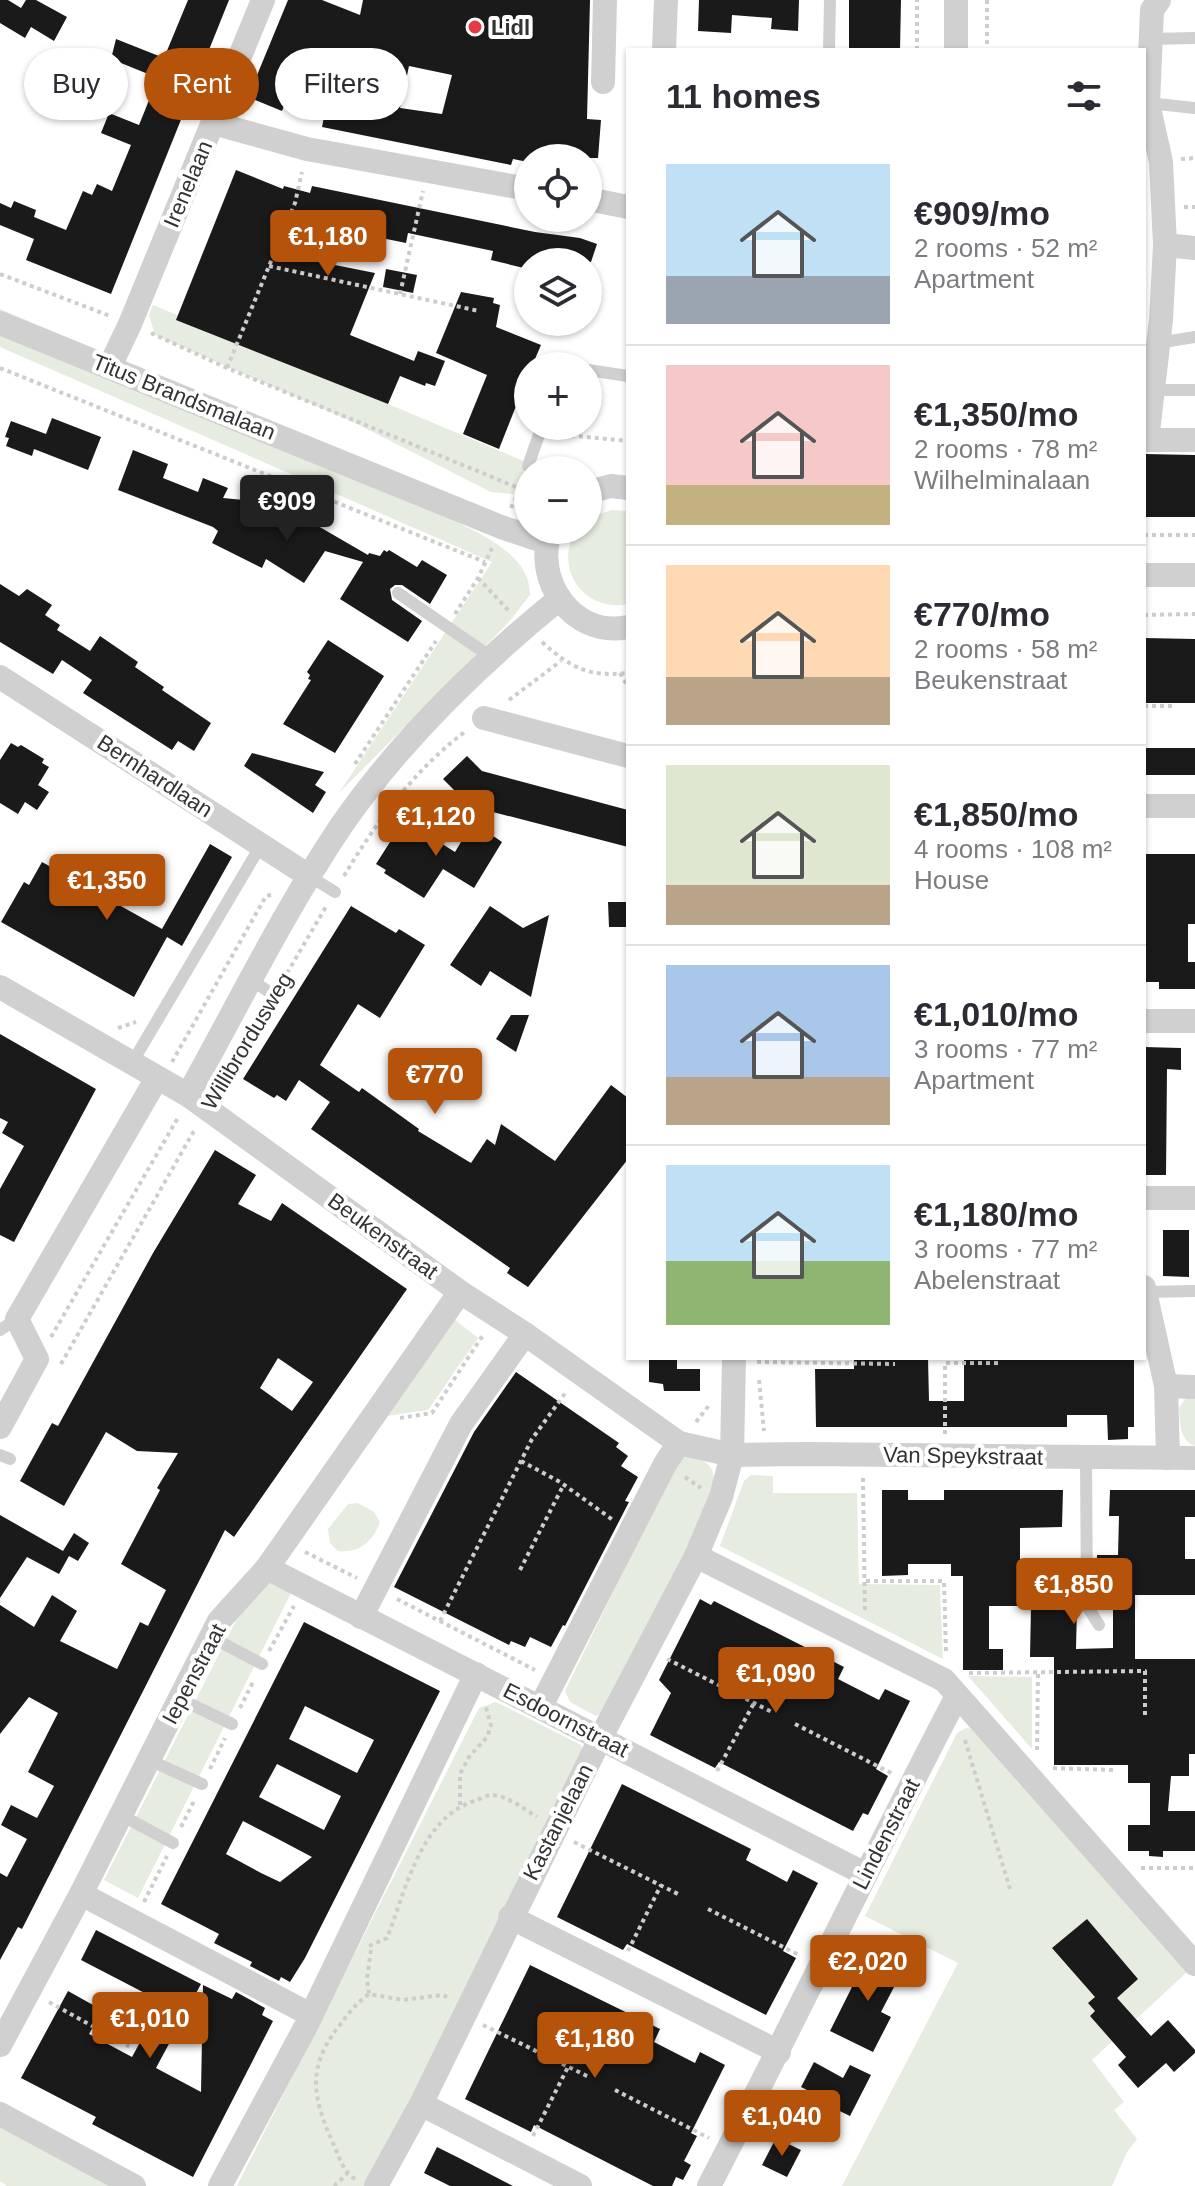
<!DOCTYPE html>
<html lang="en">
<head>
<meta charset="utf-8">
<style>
	:root { --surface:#fff; --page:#f7f7f7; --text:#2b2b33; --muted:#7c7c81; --line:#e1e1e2; --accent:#b45309 }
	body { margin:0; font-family:Helvetica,sans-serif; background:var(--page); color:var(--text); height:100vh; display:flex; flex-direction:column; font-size:30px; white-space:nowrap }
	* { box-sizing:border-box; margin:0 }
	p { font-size:26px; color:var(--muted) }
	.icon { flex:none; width:44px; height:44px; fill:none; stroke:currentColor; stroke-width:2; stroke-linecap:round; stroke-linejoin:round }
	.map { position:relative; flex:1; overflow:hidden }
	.panel { position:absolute; left:626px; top:48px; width:520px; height:1312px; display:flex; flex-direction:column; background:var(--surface); border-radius:0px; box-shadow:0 2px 6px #0004 }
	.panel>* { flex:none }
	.hud { position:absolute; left:24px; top:48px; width:482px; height:72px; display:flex; gap:16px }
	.buttons { position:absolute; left:514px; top:144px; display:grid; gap:16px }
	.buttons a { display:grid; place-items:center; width:88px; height:88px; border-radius:50%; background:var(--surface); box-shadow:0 2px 6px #0004; font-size:40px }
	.price { position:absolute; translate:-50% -68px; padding:0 18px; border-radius:8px; background:var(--accent); color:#fff; font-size:26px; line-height:52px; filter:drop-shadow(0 2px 4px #0008) }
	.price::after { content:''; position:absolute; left:50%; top:48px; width:24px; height:18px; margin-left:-12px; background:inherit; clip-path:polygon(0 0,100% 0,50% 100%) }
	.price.current { background:#222; color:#fff }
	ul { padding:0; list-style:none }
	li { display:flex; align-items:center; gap:24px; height:200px; padding:0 40px }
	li+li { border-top:2px solid var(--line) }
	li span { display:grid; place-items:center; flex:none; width:224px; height:160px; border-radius:0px; color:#555 }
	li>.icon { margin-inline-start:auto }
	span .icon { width:96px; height:96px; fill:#fffc; stroke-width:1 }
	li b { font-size:34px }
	h2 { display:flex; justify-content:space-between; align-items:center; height:96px; padding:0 40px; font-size:34px }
	.chip { padding:0 28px; border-radius:36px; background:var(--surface); box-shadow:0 2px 6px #0004; font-size:28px; line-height:72px }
	.chip.current { background:var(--accent); color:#fff }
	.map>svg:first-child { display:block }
</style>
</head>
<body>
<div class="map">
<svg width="1195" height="2186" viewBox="0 0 1195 2186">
	<rect width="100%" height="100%" fill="#fff"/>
	<!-- green -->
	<g fill="#e6ecdf">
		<polygon points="153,305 533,465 528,470 523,495 491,492 353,422 155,335 149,315"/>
		<path d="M0,309L157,375L335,457L482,535C506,549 530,565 530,595L509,622L339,793L492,562L0,347Z"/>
		<path d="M612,510L628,511V604C584,613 553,568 576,530H588V518Z"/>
		<polygon points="454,1319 478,1338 428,1410 387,1416"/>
		<path d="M1195,1392V1446C1179,1440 1180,1422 1179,1408L1187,1396Z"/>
		<path d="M689,1455C719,1465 716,1475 709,1502L608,1709L596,1716L570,1702L565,1691L678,1458Z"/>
		<polygon points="751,1475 773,1476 773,1493 857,1493 859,1584 940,1585 943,1659 720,1546 744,1481"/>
		<path d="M358,1503L374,1512L380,1522C372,1542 360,1553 338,1551L330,1543L328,1529L348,1504Z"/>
		<polygon points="271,1581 292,1591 138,1898 104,1880 243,1607"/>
		<polygon points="968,1676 1032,1677 1032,1749"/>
		<polygon points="496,1702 581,1745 583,1758 366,2186 237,2186 479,1708"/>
		<polygon points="966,1728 972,1729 1187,1972 1092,2060 1124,2102 1114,2110 1137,2139 1127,2152 1112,2186 842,2186 958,1963 865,1916 957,1733"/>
		<polygon points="0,2127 111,2186 7,2186 0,2181"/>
	</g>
	<!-- building -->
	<g fill="#1a1a1a" fill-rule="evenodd">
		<polygon points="0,0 8,0 21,8 26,0 36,0 67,17 54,41 31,27 25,38 0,23"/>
		<polygon points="188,0 229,0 111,294 26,260 34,239 0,225 0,203 11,208 14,201 36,210 34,217 66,230 83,191 92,195 97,184 112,191 131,145 101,133 109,113 139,125 158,78 111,59 116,39 164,58"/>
		<path d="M288,0H322L360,15L363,0H590L587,119L601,120L598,158H528V162L513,159L511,165L322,127L325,112L294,80L282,111L248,97ZM343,53L388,62L381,97L329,89ZM409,66L452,75L442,114L400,108Z"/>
		<polygon points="699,0 799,0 798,31 771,29 772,18 732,15 731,33 698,31"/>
		<polygon points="849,0 901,0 900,50 849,50"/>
		<polygon points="236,170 283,189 284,186 310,193 312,186 535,232 580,238 597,244 591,262 528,262 528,269 491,260 493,251 408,233 406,243 328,227 320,262 375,273 350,335 414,361 418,351 445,361 435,386 426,383 425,386 400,376 388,404 176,320"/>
		<polygon points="386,269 417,275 413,293 383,287"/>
		<polygon points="461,292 494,298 493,303 500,305 496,327 541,345 532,366 528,366 528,376 499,449 463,434 487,375 436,353"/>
		<polygon points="52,418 101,437 88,470 34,449 32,456 6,446 9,438 5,437 11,421 46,434"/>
		<polygon points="133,450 168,464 163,478 198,492 203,478 228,488 223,498 254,501 318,526 368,555 369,553 380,556 384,550 387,552 389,550 417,567 422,560 447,575 430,604 402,585 395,585 390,589 392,600 422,621 408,642 340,599 363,562 325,551 304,583 266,559 262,568 212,543 218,531 213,527 118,490"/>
		<polygon points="1144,454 1195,455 1195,517 1144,517"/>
		<polygon points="0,584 19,596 27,589 52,605 45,615 60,625 57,630 90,651 100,636 138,662 135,667 164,687 162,690 211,723 194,751 178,741 172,750 83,693 92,680 62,660 53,674 0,642"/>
		<polygon points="1144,638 1195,639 1195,703 1144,703"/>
		<polygon points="328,640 384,676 335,753 283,724 311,680 308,679 310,675 307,672"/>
		<polygon points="11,743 18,747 21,745 44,759 42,763 49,767 38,785 49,792 37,810 25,802 18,814 0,803 0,760"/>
		<rect x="1144" y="748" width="51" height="27"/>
		<polygon points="252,753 324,772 315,785 326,792 313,813 244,766"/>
		<polygon points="467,756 482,771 628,810 628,847 470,806 443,779"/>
		<polygon points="404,820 455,852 473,822 502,842 474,888 443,869 424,898 384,873 386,870 376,864"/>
		<polygon points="210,844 232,857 182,946 167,937 134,997 1,922 24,882 29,885 42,862 162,929"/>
		<polygon points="1144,854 1195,854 1195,924 1188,924 1188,962 1195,962 1195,989 1159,989 1159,982 1144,982"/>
		<polygon points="608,902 628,902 628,927 609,927"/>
		<polygon points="351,906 396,933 399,929 425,945 380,1018 358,1004 320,1065 359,1092 362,1088 419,1129 418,1131 471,1163 487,1139 495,1145 501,1124 555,1161 611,1085 628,1098 628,1159 528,1287 507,1273 510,1268 311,1129 330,1102 299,1080 286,1101 277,1095 274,1098 243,1079"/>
		<polygon points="490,906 523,928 549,915 531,997 490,971 481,986 450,965"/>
		<polygon points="511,1015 529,1015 516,1052 496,1039"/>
		<polygon points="0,1034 96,1089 14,1242 0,1235 0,1189 24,1146 2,1133 8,1122 0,1118"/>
		<polygon points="1144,1047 1181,1048 1181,1070 1167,1069 1166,1175 1144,1175"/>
		<path d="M215,1150L256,1175L238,1204L271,1221L282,1203L407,1289L234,1537L225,1530L22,1929L18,1927L0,1960V1873L7,1877L27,1839L1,1825L11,1805L37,1818L54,1786L28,1772L58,1713L29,1697L0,1734V1605L34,1627L52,1595L77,1611L60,1641L117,1669L140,1622L148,1626L166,1590L121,1564L160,1490L157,1488L178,1453L137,1451L106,1432L64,1506L20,1481L52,1423L58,1426L153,1253ZM278,1358L313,1382L292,1411L260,1388Z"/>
		<polygon points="1163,1230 1189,1230 1189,1277 1163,1276"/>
		<polygon points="649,1358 677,1358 677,1369 700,1369 700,1391 664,1391 663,1384 649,1382"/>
		<polygon points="854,1358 928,1358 929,1401 964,1401 964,1358 1134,1358 1134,1427 1128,1427 1128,1439 1108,1440 1107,1415 1067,1415 1067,1427 816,1427 815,1369 854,1369"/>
		<polygon points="516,1372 619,1443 616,1447 628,1456 621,1466 638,1477 625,1501 629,1502 565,1626 563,1625 551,1647 530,1637 525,1647 511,1641 509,1645 394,1587 474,1432"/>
		<polygon points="882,1490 908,1490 908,1500 944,1500 944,1490 1063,1490 1062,1527 1020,1528 1020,1565 1078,1564 1076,1649 1113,1648 1113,1597 1096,1597 1097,1555 1118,1555 1119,1516 1109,1516 1110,1490 1195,1490 1195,1517 1185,1517 1185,1559 1195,1559 1195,1595 1135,1595 1135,1659 1195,1659 1195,1754 1189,1754 1189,1776 1171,1776 1168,1811 1195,1811 1195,1851 1163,1851 1163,1857 1149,1856 1149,1851 1128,1851 1128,1825 1150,1825 1150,1783 1128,1783 1128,1765 1054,1765 1054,1657 1030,1657 1031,1606 989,1606 989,1649 1003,1649 1003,1670 963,1670 963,1576 951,1576 951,1564 908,1564 908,1575 882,1576"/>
		<polygon points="0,1515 63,1551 74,1533 89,1543 78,1561 69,1556 59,1574 27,1557 0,1598"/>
		<polygon points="700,1599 711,1605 714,1601 844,1667 838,1679 879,1700 885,1689 910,1701 876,1769 888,1776 868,1815 863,1813 853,1831 719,1762 715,1768 650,1735 671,1693 659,1680"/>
		<path d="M304,1622L440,1691L305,1958L290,1982L281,1977L279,1981L250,1966L252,1962L214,1943L219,1934L161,1904ZM305,1706L374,1740L357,1773L289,1739ZM277,1764L341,1796L324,1830L259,1797ZM243,1821L278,1839L312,1857L280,1882L261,1873L226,1854Z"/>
		<polygon points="622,1784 751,1849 746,1860 787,1882 793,1870 818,1883 783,1951 796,1958 766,2015 627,1944 623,1950 557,1917"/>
		<polygon points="1087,1919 1138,1979 1117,1998 1151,2036 1168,2020 1195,2050 1195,2053 1174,2072 1166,2063 1138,2088 1118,2065 1126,2057 1090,2016 1095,2011 1088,2003 1095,1997 1052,1948"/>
		<polygon points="96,1930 201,1984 156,2068 201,2092 203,1985 232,1999 236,1992 265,2008 262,2015 273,2021 193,2177 92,2124 96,2117 21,2078 68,1991 102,2010 89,2034 132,2057 162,2002 81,1960"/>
		<polygon points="869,1953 881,1959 884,1955 905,1966 881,2012 891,2017 873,2052 830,2031"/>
		<polygon points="530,1965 660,2029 654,2042 695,2063 700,2052 725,2065 691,2133 697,2136 684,2161 691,2165 683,2180 676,2177 672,2186 653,2186 534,2125 531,2132 465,2099"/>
		<polygon points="814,2062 843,2078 850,2065 871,2075 850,2116 823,2103 825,2099 801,2087"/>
		<polygon points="776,2138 801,2150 787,2177 762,2165"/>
		<polygon points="437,2147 459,2158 513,2186 450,2186 424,2173"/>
	</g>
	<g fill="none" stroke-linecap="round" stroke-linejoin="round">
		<!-- path -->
		<g stroke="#cdcdcd" stroke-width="4" stroke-dasharray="4 4" stroke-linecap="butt">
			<polyline points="987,0 987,50"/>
			<polyline points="917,50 917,0"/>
			<polyline points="1181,159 1195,158"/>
			<polyline points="1184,207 1195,207"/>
			<polyline points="269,266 479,311"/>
			<polyline points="0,274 110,316"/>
			<polyline points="400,294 423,191"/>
			<polyline points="151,333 227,368 521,489"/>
			<polyline points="0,368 485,562"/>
			<polyline points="227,368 295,203 302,172"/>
			<polyline points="555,434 628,441"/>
			<polyline points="511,508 524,480"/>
			<polyline points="1144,535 1195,535"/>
			<polyline points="478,578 509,611"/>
			<polyline points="455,614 478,578 492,548"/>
			<polyline points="1144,615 1195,614"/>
			<path d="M542,642C571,668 588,677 628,673"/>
			<polyline points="620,673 628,687"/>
			<polyline points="509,700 561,661"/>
			<polyline points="1144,706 1173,706"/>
			<polyline points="355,764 436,641"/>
			<path d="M344,876C376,822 415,769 466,731"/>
			<polyline points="283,980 327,905"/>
			<polyline points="118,1028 136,1022"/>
			<polyline points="252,1031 266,1008"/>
			<polyline points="172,1062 266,896 271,895"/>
			<polyline points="51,1337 179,1116"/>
			<polyline points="757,1362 895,1364"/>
			<polyline points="61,1364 195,1129"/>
			<polyline points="759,1380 764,1431"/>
			<polyline points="400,1418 432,1413 483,1335"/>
			<polyline points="696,1422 710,1404"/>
			<polyline points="945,1434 945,1363 999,1363"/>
			<polyline points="521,1461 560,1482 613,1520"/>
			<polyline points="685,1477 701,1488"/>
			<polyline points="863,1478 865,1613"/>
			<polyline points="305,1552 357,1578"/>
			<polyline points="520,1570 563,1486"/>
			<polyline points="866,1581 944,1581 946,1654"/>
			<polyline points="397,1599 535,1670"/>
			<polyline points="440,1621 532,1439 566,1392"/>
			<polyline points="269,1651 294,1606"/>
			<polyline points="667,1659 774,1713"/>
			<polyline points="969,1673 1145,1671 1145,1717"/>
			<polyline points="240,1708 254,1680"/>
			<polyline points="795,1724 893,1774"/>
			<polyline points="965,1740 1010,1889"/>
			<polyline points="1037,1750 1038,1672"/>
			<polyline points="1053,1768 1114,1770"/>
			<polyline points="210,1769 225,1738"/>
			<polyline points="717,1771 754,1703"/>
			<polyline points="460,1805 460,1774 469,1757 487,1737 491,1726 486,1707"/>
			<polyline points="181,1827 195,1799"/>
			<polyline points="574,1842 678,1894"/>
			<polyline points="1141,1868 1195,1868"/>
			<polyline points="144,1902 167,1856"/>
			<polyline points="708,1909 799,1955"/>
			<path d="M369,1946L387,1938C406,1890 420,1819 474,1801C480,1799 487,1795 492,1795C508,1796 524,1809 537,1817"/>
			<polyline points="371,1950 367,1978 369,1994 403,2000 442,1995 447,1997"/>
			<polyline points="628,1951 661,1885"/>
			<polyline points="49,2002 132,2048"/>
			<polyline points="483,2025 589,2077"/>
			<polyline points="615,2090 709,2138"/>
			<polyline points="533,2136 568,2067"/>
			<path d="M355,2179C343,2172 339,2156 333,2143C312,2097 307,2067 339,2026C349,2013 356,2003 369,1994"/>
			<polyline points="334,2186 347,2174"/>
		</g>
		<!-- lane -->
		<g stroke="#d0d0d0" stroke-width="12">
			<polyline points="1151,39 1195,38"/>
			<polyline points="829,50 830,0"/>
			<polyline points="1148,103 1195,108"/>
			<polyline points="1158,343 1195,337"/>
			<polyline points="564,366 565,366"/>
			<polyline points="588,370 628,376"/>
			<polyline points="1153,390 1195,390"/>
			<polyline points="528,466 542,426"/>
			<polyline points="398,593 491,657"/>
			<polyline points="309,876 335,892"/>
			<polyline points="251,980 274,995"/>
			<polyline points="132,1063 261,845"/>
			<polyline points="1145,1292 1195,1291"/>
			<polyline points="0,1330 17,1319"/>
			<polyline points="0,1455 10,1459"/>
			<polyline points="1086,1458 1087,1606 1099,1625"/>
			<polyline points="211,1637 262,1664"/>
			<polyline points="180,1699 232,1724"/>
			<polyline points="149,1760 202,1784"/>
			<polyline points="121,1815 173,1843"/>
		</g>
		<!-- street -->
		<g stroke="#d0d0d0" stroke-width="24">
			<polyline points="956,0 956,50"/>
			<polyline points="1159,0 1152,10 1148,103 1161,162 1165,245 1161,320 1147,440 1195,440"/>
			<polyline points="664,50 666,0"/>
			<polyline points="603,82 605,0"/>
			<polyline points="213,123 307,149 528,189"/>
			<polyline points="588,199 628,207"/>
			<polyline points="1165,245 1195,248"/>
			<polyline points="0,323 501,527 546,542"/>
			<polyline points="110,366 130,324 263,0"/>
			<polyline points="588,492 611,486 628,488"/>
			<path d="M551,530C532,579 573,639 628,627"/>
			<polyline points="1144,575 1195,575"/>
			<polyline points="0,677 309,876"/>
			<polyline points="484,718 628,756"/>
			<polyline points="1144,806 1195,806"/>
			<polyline points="0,987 188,1095 460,1292 525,1334 679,1443 732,1455 808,1454 1195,1458"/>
			<polyline points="1144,1021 1195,1021"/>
			<path d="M188,1095C238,1005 284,911 341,826C401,739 478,665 559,599"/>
			<polyline points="1144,1198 1195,1198"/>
			<polyline points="1144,1287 1166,1386 1168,1458"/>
			<polyline points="1166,1386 1195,1387"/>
			<polyline points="0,1427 37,1359 17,1319 157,1078"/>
			<polyline points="696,1556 944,1680 1195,1964"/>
			<polyline points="267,1568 865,1874"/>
			<polyline points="361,1617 461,1424 525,1334"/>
			<polyline points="541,1706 665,1464 679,1443"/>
			<polyline points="81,1894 311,2015"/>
			<polyline points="510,1917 779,2052"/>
			<polyline points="0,2045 81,1894 219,1621 267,1568 460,1292"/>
			<polyline points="421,2104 580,2186"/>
			<polyline points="0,2114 134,2186"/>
			<polyline points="220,2186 306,2026 476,1674"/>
			<polyline points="376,2186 421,2104 601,1737 696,1556 721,1497 732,1455 734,1358"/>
			<path d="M709,2186C793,2024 872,1858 957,1696"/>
		</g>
	</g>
	<!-- markers -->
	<circle fill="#e63946" stroke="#fff" stroke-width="3" cx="475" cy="27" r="8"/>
	<g text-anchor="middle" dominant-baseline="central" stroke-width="8" stroke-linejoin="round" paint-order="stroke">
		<!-- poi labels -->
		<g font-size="22" font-weight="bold" fill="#333" stroke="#fff" text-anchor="start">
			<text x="491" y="27">Lidl</text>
		</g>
		<!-- street labels -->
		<g font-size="22" fill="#333" stroke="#fff">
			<text transform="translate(188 184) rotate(-67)">Irenelaan</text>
			<text transform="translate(184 397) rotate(22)">Titus Brandsmalaan</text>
			<text transform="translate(155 776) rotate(33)">Bernhardlaan</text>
			<text transform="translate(247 1041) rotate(-59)">Willibrordusweg</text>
			<text transform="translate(383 1236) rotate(36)">Beukenstraat</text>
			<text transform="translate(963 1456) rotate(1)">Van Speykstraat</text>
			<text transform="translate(194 1674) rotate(-62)">Iepenstraat</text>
			<text transform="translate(566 1720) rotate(27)">Esdoornstraat</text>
			<text transform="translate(558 1822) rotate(-63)">Kastanjelaan</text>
			<text transform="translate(886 1834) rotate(-63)">Lindenstraat</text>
		</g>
	</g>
</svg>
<div class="buttons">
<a><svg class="icon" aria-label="locate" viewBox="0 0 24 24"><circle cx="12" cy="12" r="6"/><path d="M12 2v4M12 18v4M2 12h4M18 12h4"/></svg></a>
<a><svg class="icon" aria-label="layers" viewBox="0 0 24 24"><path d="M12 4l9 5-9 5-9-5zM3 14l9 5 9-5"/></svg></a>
<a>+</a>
<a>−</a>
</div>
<b class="price" style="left:328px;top:278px">€1,180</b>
<b class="price current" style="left:287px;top:543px">€909</b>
<b class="price" style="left:436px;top:858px">€1,120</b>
<b class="price" style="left:107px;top:922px">€1,350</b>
<b class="price" style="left:435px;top:1116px">€770</b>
<b class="price" style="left:1074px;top:1626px">€1,850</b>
<b class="price" style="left:776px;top:1715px">€1,090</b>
<b class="price" style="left:868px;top:2003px">€2,020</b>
<b class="price" style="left:150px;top:2060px">€1,010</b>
<b class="price" style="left:595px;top:2080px">€1,180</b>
<b class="price" style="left:782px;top:2158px">€1,040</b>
<div class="hud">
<a class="chip">Buy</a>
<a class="chip current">Rent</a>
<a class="chip">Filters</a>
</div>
<section class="panel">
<h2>11 homes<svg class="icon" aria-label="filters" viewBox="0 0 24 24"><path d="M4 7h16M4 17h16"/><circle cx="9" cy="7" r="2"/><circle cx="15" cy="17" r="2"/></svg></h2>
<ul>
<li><span style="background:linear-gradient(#bfe0f5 70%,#9aa5b1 0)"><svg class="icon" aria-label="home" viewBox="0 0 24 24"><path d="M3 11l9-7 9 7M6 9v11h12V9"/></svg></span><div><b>€909/mo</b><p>2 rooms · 52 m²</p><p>Apartment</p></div></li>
<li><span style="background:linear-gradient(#f6c9c9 75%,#c2b280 0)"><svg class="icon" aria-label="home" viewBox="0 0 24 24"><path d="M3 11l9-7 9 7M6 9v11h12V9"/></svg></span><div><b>€1,350/mo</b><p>2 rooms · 78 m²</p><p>Wilhelminalaan</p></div></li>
<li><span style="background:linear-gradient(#ffd9b3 70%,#b9a48a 0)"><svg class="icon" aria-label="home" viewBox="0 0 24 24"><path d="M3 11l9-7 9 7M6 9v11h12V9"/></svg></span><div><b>€770/mo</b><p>2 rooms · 58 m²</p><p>Beukenstraat</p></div></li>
<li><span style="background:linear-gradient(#dfe7d0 75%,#b9a48a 0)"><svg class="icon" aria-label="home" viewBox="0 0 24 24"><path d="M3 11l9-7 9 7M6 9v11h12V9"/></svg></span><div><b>€1,850/mo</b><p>4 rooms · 108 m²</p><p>House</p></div></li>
<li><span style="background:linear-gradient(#a9c7e8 70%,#b9a48a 0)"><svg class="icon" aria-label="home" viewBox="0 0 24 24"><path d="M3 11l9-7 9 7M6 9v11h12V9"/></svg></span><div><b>€1,010/mo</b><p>3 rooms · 77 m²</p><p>Apartment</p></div></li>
<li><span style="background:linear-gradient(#bfe0f5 60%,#8fb573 0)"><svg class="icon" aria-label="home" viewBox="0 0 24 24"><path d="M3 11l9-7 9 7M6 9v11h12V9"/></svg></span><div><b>€1,180/mo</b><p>3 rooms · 77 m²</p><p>Abelenstraat</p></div></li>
</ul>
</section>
</div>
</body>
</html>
